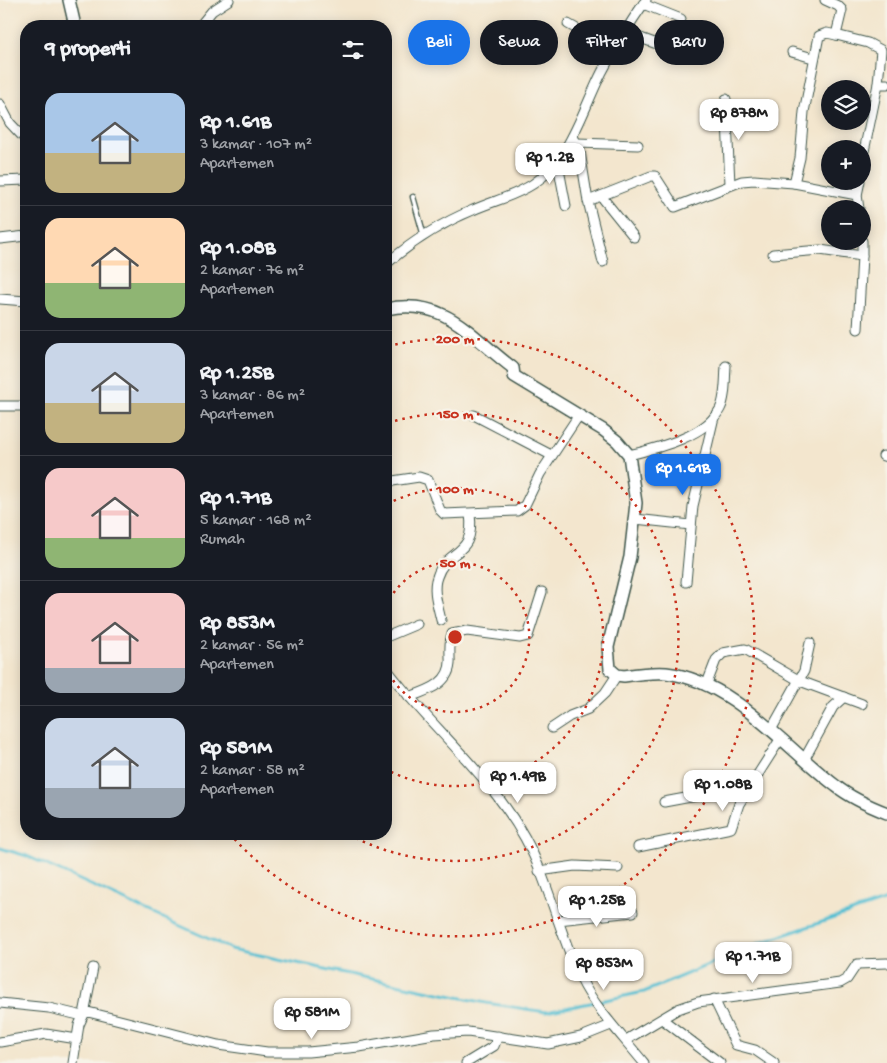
<!DOCTYPE html>
<html lang="id">
<head>
<meta charset="utf-8">
<style>
	:root { --surface:#171b24; --page:#242831; --text:#f1f3f6; --muted:#9ea1a6; --line:#363941; --accent:#1a73e8 }
	body { margin:0; font-family:"Gochi Hand",sans-serif; background:var(--page); color:var(--text); height:100vh; display:flex; flex-direction:column; font-size:19px; white-space:nowrap }
	* { box-sizing:border-box; margin:0 }
	p { font-size:16px; color:var(--muted) }
	.icon { flex:none; width:28px; height:28px; fill:none; stroke:currentColor; stroke-width:2; stroke-linecap:round; stroke-linejoin:round }
	.map { position:relative; flex:1; overflow:hidden }
	.sheet { position:absolute; left:20px; top:20px; width:372px; height:820px; display:flex; flex-direction:column; background:var(--surface); border-radius:20px; box-shadow:0 2px 12px #0003 }
	.sheet>* { flex:none }
	.banner { position:absolute; left:408px; top:20px; width:404px; height:45px; display:flex; gap:10px }
	.buttons { position:absolute; left:821px; top:80px; display:grid; gap:10px }
	.buttons a { display:grid; place-items:center; width:50px; height:50px; border-radius:50%; background:var(--surface); box-shadow:0 2px 12px #0003; font-size:25px }
	.price { position:absolute; translate:-50% -42px; padding:0 11px; border-radius:10px; background:#fff; color:#222; font-size:16px; line-height:32px; filter:drop-shadow(0 1px 2px #0008) }
	.price::after { content:''; position:absolute; left:50%; top:30px; width:15px; height:11px; margin-left:-8px; background:inherit; clip-path:polygon(0 0,100% 0,50% 100%) }
	.price.active { background:var(--accent); color:#fff }
	ul { padding:0; list-style:none }
	li { display:flex; align-items:center; gap:15px; height:125px; padding:0 25px }
	li+li { border-top:1px solid var(--line) }
	li span { display:grid; place-items:center; flex:none; width:140px; height:100px; border-radius:15px; color:#555 }
	li>.icon { margin-inline-start:auto }
	span .icon { width:60px; height:60px; fill:#fffc; stroke-width:1 }
	li b { font-size:21px }
	h2 { display:flex; justify-content:space-between; align-items:center; height:60px; padding:0 25px; font-size:21px }
	.tag { padding:0 18px; border-radius:22px; background:var(--surface); box-shadow:0 2px 12px #0003; font-size:18px; line-height:45px }
	.tag.active { background:var(--accent); color:#fff }
	.map>svg:first-child { display:block }
</style>
</head>
<body>
<div class="map">
<svg width="887" height="1063" viewBox="0 0 887 1063">
	<rect width="100%" height="100%" fill="#f7f3e8"/>
	<filter id="ink" filterUnits="userSpaceOnUse"><feTurbulence type="fractalNoise" baseFrequency=".02" numOctaves="2"/><feDisplacementMap in="SourceGraphic" scale="10" xChannelSelector="R" yChannelSelector="G"/><feConvolveMatrix kernelMatrix="1 2 1 2 8 2 1 2 1" color-interpolation-filters="sRGB"/></filter>
	<filter id="wash" filterUnits="userSpaceOnUse"><feTurbulence type="fractalNoise" baseFrequency=".0096" numOctaves="4" result="noise"/><feDisplacementMap in="SourceGraphic" scale="20" xChannelSelector="R" yChannelSelector="G"/><feGaussianBlur stdDeviation="1.12" result="paint"/><feColorMatrix in="noise" values="0 0 0 0 0 0 0 0 0 0 0 0 0 0 0 0 0 1.4 0 .05"/><feComposite in="paint" operator="in"/></filter>
	<g filter="url(#wash)">
		<rect width="100%" height="100%" fill="#f3e6ce"/>
		<g fill="none" stroke-linecap="round" stroke-linejoin="round">
			<!-- stream -->
			<polyline stroke="#57c0d3" stroke-width="3" points="0,848 27,856 231,949 486,1003 546,1012 644,992 760,943 887,900"/>
		</g>
	</g>
	<g filter="url(#ink)">
		<g fill="none" stroke-linecap="round" stroke-linejoin="round">
			<defs>
				<polyline id="service" points="413,197 424,236"/>
				<g id="minor">
					<polyline points="825,0 838,6 842,10 836,35 868,43 881,50 878,84"/>
					<polyline points="643,4 681,19"/>
					<polyline points="568,24 614,50"/>
					<polyline points="204,26 203,22 212,11 229,0"/>
					<polyline points="624,32 668,48"/>
					<polyline points="792,52 813,58"/>
					<polyline points="726,99 730,184"/>
					<polyline points="0,104 10,123 26,140"/>
					<polyline points="573,136 580,152 588,201 651,176 655,176 675,207 742,181 754,180 794,183 800,158 804,112 819,36 827,33 836,35"/>
					<polyline points="577,143 638,145"/>
					<polyline points="557,159 566,206"/>
					<polyline points="862,161 878,84 887,84"/>
					<polyline points="0,181 26,180"/>
					<polyline points="794,183 857,195 860,181"/>
					<polyline points="857,195 859,209"/>
					<polyline points="601,196 634,237"/>
					<polyline points="588,201 603,262"/>
					<polyline points="0,239 26,236"/>
					<polyline points="773,254 820,250 862,256 862,241"/>
					<path d="M386,264C412,242 441,223 473,210C493,201 515,196 533,184C570,160 583,109 602,72C615,47 630,23 646,0"/>
					<polyline points="0,299 26,301"/>
					<polyline points="858,329 862,256"/>
					<polyline points="0,406 26,406"/>
					<polyline points="474,415 551,455"/>
					<path d="M629,455C657,448 705,437 720,409C726,398 725,378 726,366"/>
					<polyline points="883,456 887,457"/>
					<polyline points="386,482 419,477 428,480 440,510 444,514 517,511 525,505 540,474 579,415"/>
					<polyline points="635,519 691,525"/>
					<polyline points="686,582 693,506 714,417"/>
					<path d="M441,620C438,606 432,590 437,577C446,548 476,557 470,514"/>
					<polyline points="386,637 417,624"/>
					<path d="M386,668C430,727 489,773 525,838C549,882 559,933 581,979C594,1007 624,1038 644,1063"/>
					<polyline points="706,686 716,660 723,653 745,649 800,681 862,704"/>
					<path d="M409,697C429,690 452,683 450,658C450,650 449,641 452,634L467,631L520,638L528,636L542,592"/>
					<polyline points="552,728 570,716 588,709 605,693 617,675"/>
					<polyline points="771,730 804,671 810,643"/>
					<polyline points="805,758 833,707 844,697"/>
					<polyline points="664,802 723,791 745,793"/>
					<polyline points="638,847 731,828 739,804 781,738"/>
					<polyline points="539,871 575,866 618,868"/>
					<polyline points="558,920 633,912"/>
					<polyline points="714,999 736,1045 755,1050 774,1063"/>
					<polyline points="0,1003 49,1008 83,1016"/>
					<polyline points="84,1014 93,968"/>
					<polyline points="662,1019 720,1063"/>
					<polyline points="626,1040 678,1009 698,1002 840,983 847,979 857,964 887,963"/>
					<polyline points="0,1042 46,1034 77,1039"/>
					<polyline points="73,1063 79,1025 84,1014 88,1012 218,1045 267,1052 308,1052 359,1047 434,1034 468,1032 548,1044 581,1037 611,1025"/>
					<polyline points="466,1063 494,1046 498,1036"/>
				</g>
				<g id="tertiary">
					<polyline points="69,0 75,26"/>
					<path d="M386,309C446,297 470,336 513,368L514,376L603,430L617,441L629,455L636,503L630,557L608,647L610,669L617,675L624,676C638,674 652,672 666,673C734,681 785,748 836,786C851,798 869,806 887,813"/>
				</g>
			</defs>
			<!-- service casing -->
			<use href="#service" stroke="#3f564b" stroke-width="7"/>
			<!-- minor casing -->
			<use href="#minor" stroke="#3f564b" stroke-width="11"/>
			<!-- tertiary casing -->
			<use href="#tertiary" stroke="#3f564b" stroke-width="14"/>
			<!-- service -->
			<use href="#service" stroke="#fff" stroke-width="4.5"/>
			<!-- minor -->
			<use href="#minor" stroke="#fff" stroke-width="9"/>
			<!-- tertiary -->
			<use href="#tertiary" stroke="#fff" stroke-width="11"/>
		</g>
	</g>
	<!-- distance rings -->
	<g fill="none" stroke="#c8321e" stroke-width="2.5" stroke-dasharray="2.5 5">
		<path d="M386 606A75 75 0 1 1 386 668"/>
		<path d="M387 504A149 149 0 1 1 387 770"/>
		<path d="M388 423A224 224 0 1 1 348 834"/>
		<path d="M388 346A299 299 0 1 1 231 835"/>
	</g>
	<circle cx="455" cy="637" r="8" fill="#c8321e" stroke="#f7f3e8" stroke-width="2.5"/>
	<g font-size="15" text-anchor="middle" font-weight="bold" fill="#c8321e" stroke="#f7f3e8" stroke-width="4.5" stroke-linejoin="round" paint-order="stroke">
		<text x="455" y="343">200 m</text>
		<text x="455" y="418">150 m</text>
		<text x="455" y="493">100 m</text>
		<text x="455" y="567">50 m</text>
	</g>
</svg>
<div class="buttons">
<a><svg class="icon" aria-label="layers" viewBox="0 0 24 24"><path d="M12 4l9 5-9 5-9-5zM3 14l9 5 9-5"/></svg></a>
<a>+</a>
<a>−</a>
</div>
<b class="price" style="left:739px;top:141px">Rp 878M</b>
<b class="price" style="left:550px;top:185px">Rp 1.2B</b>
<b class="price active" style="left:683px;top:496px">Rp 1.61B</b>
<b class="price" style="left:518px;top:804px">Rp 1.49B</b>
<b class="price" style="left:723px;top:812px">Rp 1.08B</b>
<b class="price" style="left:597px;top:928px">Rp 1.25B</b>
<b class="price" style="left:753px;top:984px">Rp 1.71B</b>
<b class="price" style="left:604px;top:991px">Rp 853M</b>
<b class="price" style="left:312px;top:1040px">Rp 581M</b>
<div class="banner">
<a class="tag active">Beli</a>
<a class="tag">Sewa</a>
<a class="tag">Filter</a>
<a class="tag">Baru</a>
</div>
<section class="sheet">
<h2>9 properti<svg class="icon" aria-label="filters" viewBox="0 0 24 24"><path d="M4 7h16M4 17h16"/><circle cx="9" cy="7" r="2"/><circle cx="15" cy="17" r="2"/></svg></h2>
<ul>
<li><span style="background:linear-gradient(#a9c7e8 60%,#c2b280 0)"><svg class="icon" aria-label="home" viewBox="0 0 24 24"><path d="M3 11l9-7 9 7M6 9v11h12V9"/></svg></span><div><b>Rp 1.61B</b><p>3 kamar · 107 m²</p><p>Apartemen</p></div></li>
<li><span style="background:linear-gradient(#ffd9b3 65%,#8fb573 0)"><svg class="icon" aria-label="home" viewBox="0 0 24 24"><path d="M3 11l9-7 9 7M6 9v11h12V9"/></svg></span><div><b>Rp 1.08B</b><p>2 kamar · 76 m²</p><p>Apartemen</p></div></li>
<li><span style="background:linear-gradient(#c9d6e8 60%,#c2b280 0)"><svg class="icon" aria-label="home" viewBox="0 0 24 24"><path d="M3 11l9-7 9 7M6 9v11h12V9"/></svg></span><div><b>Rp 1.25B</b><p>3 kamar · 86 m²</p><p>Apartemen</p></div></li>
<li><span style="background:linear-gradient(#f6c9c9 70%,#8fb573 0)"><svg class="icon" aria-label="home" viewBox="0 0 24 24"><path d="M3 11l9-7 9 7M6 9v11h12V9"/></svg></span><div><b>Rp 1.71B</b><p>5 kamar · 168 m²</p><p>Rumah</p></div></li>
<li><span style="background:linear-gradient(#f6c9c9 75%,#9aa5b1 0)"><svg class="icon" aria-label="home" viewBox="0 0 24 24"><path d="M3 11l9-7 9 7M6 9v11h12V9"/></svg></span><div><b>Rp 853M</b><p>2 kamar · 56 m²</p><p>Apartemen</p></div></li>
<li><span style="background:linear-gradient(#c9d6e8 70%,#9aa5b1 0)"><svg class="icon" aria-label="home" viewBox="0 0 24 24"><path d="M3 11l9-7 9 7M6 9v11h12V9"/></svg></span><div><b>Rp 581M</b><p>2 kamar · 58 m²</p><p>Apartemen</p></div></li>
</ul>
</section>
</div>
</body>
</html>
